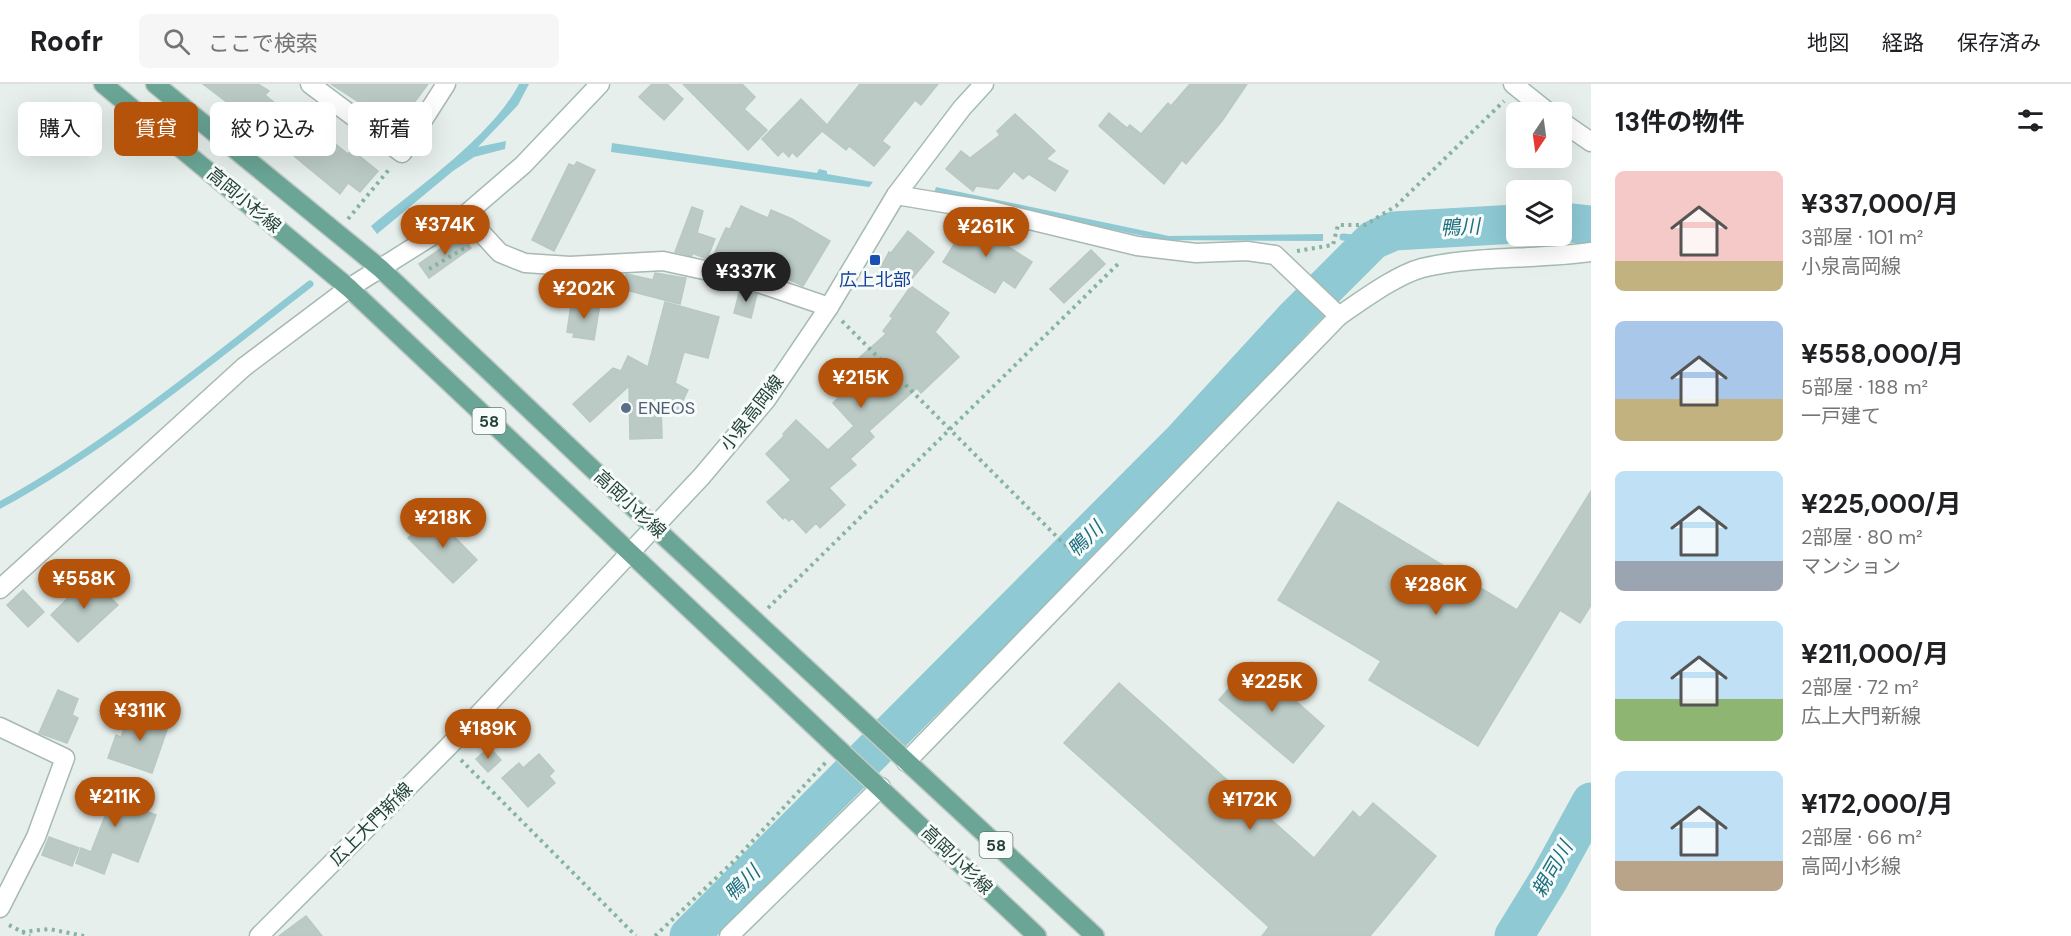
<!DOCTYPE html>
<html lang="ja">
<head>
<meta charset="utf-8">
<style>
	:root { --surface:#fff; --page:#f6f6f6; --text:#202124; --muted:#757577; --line:#e0e0e0; --accent:#b45309 }
	body { margin:0; font-family:"DM Sans","Noto Sans JP",sans-serif; background:var(--page); color:var(--text); height:100vh; display:flex; flex-direction:column; font-size:22px; white-space:nowrap }
	* { box-sizing:border-box; margin:0 }
	p { font-size:20px; color:var(--muted) }
	.icon { flex:none; width:33px; height:33px; fill:none; stroke:currentColor; stroke-width:2; stroke-linecap:round; stroke-linejoin:round }
	.map { position:relative; flex:1; overflow:hidden }
	.drawer { display:flex; flex-direction:column; background:var(--surface); width:480px }
	.drawer>* { flex:none }
	.top-card { position:absolute; left:18px; top:18px; width:570px; height:54px; display:flex; gap:12px }
	.needle { width:39px; rotate:193deg }
	.controls { position:absolute; left:1506px; top:18px; display:grid; gap:12px }
	.controls a { display:grid; place-items:center; width:66px; height:66px; border-radius:9px; background:var(--surface); box-shadow:0 6px 24px #0002; font-size:30px }
	.price { position:absolute; translate:-50% -51px; padding:0 14px; border-radius:21px; background:var(--accent); color:#fff; font-size:20px; line-height:39px; filter:drop-shadow(0 2px 3px #0008) }
	.price::after { content:''; position:absolute; left:50%; top:36px; width:18px; height:14px; margin-left:-9px; background:inherit; clip-path:polygon(0 0,100% 0,50% 100%) }
	.price.current { background:#222; color:#fff }
	ul { padding:0; list-style:none }
	li { display:flex; align-items:center; gap:18px; height:150px; padding:0 24px }
	li span { display:grid; place-items:center; flex:none; width:168px; height:120px; border-radius:9px; color:#555 }
	li>.icon { margin-inline-start:auto }
	span .icon { width:72px; height:72px; fill:#fffc; stroke-width:1 }
	li b { font-size:26px }
	h2 { display:flex; justify-content:space-between; align-items:center; height:72px; padding:0 24px; font-size:26px }
	.chip { padding:0 21px; border-radius:9px; background:var(--surface); box-shadow:0 6px 24px #0002; font-size:21px; line-height:54px }
	.chip.current { background:var(--accent); color:#fff }
	header { display:flex; align-items:center; gap:36px; box-sizing:border-box; height:84px; padding:0 30px; background:var(--surface); border-bottom:2px solid var(--line) }
	header strong { font-size:28px }
	nav { display:flex; gap:33px; margin-inline-start:auto; font-size:21px }
	.search { width:420px; height:54px; background:var(--page); display:flex; align-items:center; gap:15px; box-sizing:border-box; padding:0 21px; border-radius:9px; color:var(--muted); font-size:22px }
	main { display:flex; flex:1; min-height:0 }
	.map>svg:first-child { display:block }
</style>
</head>
<body>
<header>
<strong>Roofr</strong>
<div class="search"><svg class="icon" aria-label="search" viewBox="0 0 24 24"><circle cx="10" cy="10" r="6"/><path d="M15 15l6 6"/></svg>ここで検索</div>
<nav><a>地図</a><a>経路</a><a>保存済み</a></nav>
</header>
<main>
<div class="map">
<svg width="1591" height="852" viewBox="0 0 1591 852">
	<rect width="100%" height="100%" fill="#e6efeb"/>
	<!-- water -->
	<g fill="#8ec9d4">
		<path d="M519,0H529L518,21L478,63L506,57L505,65L474,73L453,87L377,150L371,142C416,105 493,51 519,0Z"/>
		<polygon points="612,59 817,89 819,85 827,87 827,90 873,98 869,103 611,68"/>
		<polygon points="936,103 1169,152 1323,150 1323,157 1163,156 934,109"/>
	</g>
	<g fill="none" stroke-linecap="round" stroke-linejoin="round">
		<!-- stream -->
		<g stroke="#8ec9d4" stroke-width="7">
			<polyline points="1343,153 1373,156"/>
			<path d="M0,421C111,360 210,277 310,200"/>
		</g>
		<!-- river -->
		<g stroke="#8ec9d4" stroke-width="39">
			<polyline points="1562,138 1591,141"/>
			<polyline points="689,852 1183,356 1295,234 1373,156 1394,147 1516,140"/>
			<polyline points="1514,852 1549,795 1591,718"/>
		</g>
	</g>
	<!-- building -->
	<g fill="#bbcac4" stroke="#b8c9c2" stroke-width="1.5">
		<polygon points="203,0 258,0 269,7 265,11 306,44 310,40 348,70 352,66 378,87 360,108 348,99 340,110 283,63 281,65 251,41 253,38"/>
		<polygon points="331,0 428,0 399,39 369,17 365,22"/>
		<polygon points="652,0 667,0 683,15 664,36 639,13"/>
		<polygon points="683,0 742,0 755,13 744,25 767,46 748,66"/>
		<polygon points="860,0 938,0 921,21 915,16 882,57 890,63 874,82 849,62 846,66 822,47 797,73 792,68 789,73 783,67 778,72 762,55 801,15 827,41"/>
		<polygon points="1190,0 1247,0 1222,37 1186,80 1182,76 1164,100 1099,42 1109,29 1127,44 1130,41 1141,50 1168,19 1171,22"/>
		<polygon points="1015,30 1055,67 1046,75 1068,87 1055,107 1029,90 1023,95 1014,87 998,105 976,102 973,107 946,85 961,67 970,74 1000,51 997,47"/>
		<polygon points="577,78 595,86 554,167 532,156 569,80 574,82"/>
		<polygon points="741,122 768,134 771,126 792,135 830,157 803,202 775,189 774,192 744,183 714,170 726,144 730,145"/>
		<polygon points="692,123 703,127 697,149 715,155 707,175 692,169 692,172 675,168"/>
		<polygon points="970,135 1006,156 1004,160 1032,178 1015,204 1003,196 995,209 943,178"/>
		<polygon points="908,147 934,168 905,203 878,189 889,168 891,169"/>
		<polygon points="461,150 471,164 429,194 419,180"/>
		<polygon points="1091,166 1105,180 1064,219 1050,205"/>
		<polygon points="655,189 686,194 680,220 622,205 626,190 653,196"/>
		<polygon points="911,202 949,229 935,248 959,273 921,309 917,304 869,347 874,353 850,375 856,381 829,404 845,421 820,444 816,439 806,449 792,434 789,437 785,433 783,435 767,418 791,396 766,370 784,352 783,350 796,336 828,366 854,342 833,319 838,314 829,305 838,296 834,292 848,279 850,282 886,250 883,247 893,234 890,232"/>
		<polygon points="740,205 757,210 751,234 734,229"/>
		<polygon points="579,217 600,220 594,256 573,253 574,249 567,248 571,221 578,222"/>
		<polygon points="665,218 719,233 708,274 684,268 675,299 688,306 676,331 661,322 662,354 630,355 629,302 590,338 573,320 613,284 621,287 628,272 648,283"/>
		<polygon points="1591,407 1591,521 1580,539 1560,526 1478,662 1369,596 1381,577 1278,516 1338,418 1517,526"/>
		<polygon points="429,433 436,440 439,437 477,476 453,499 408,454"/>
		<polygon points="91,495 118,521 78,558 51,531 72,510 74,512"/>
		<polygon points="23,506 44,528 28,543 7,521"/>
		<polygon points="1252,578 1324,642 1293,679 1219,616"/>
		<polygon points="1119,599 1314,774 1353,727 1360,734 1373,719 1436,772 1370,852 1262,852 1269,843 1064,659"/>
		<polygon points="58,606 78,615 72,631 78,634 67,659 39,649"/>
		<polygon points="130,627 169,640 152,689 108,674 116,651 121,653"/>
		<polygon points="489,663 501,676 488,688 476,675"/>
		<polygon points="539,670 554,687 549,692 555,699 528,723 502,694 519,679 523,684"/>
		<polygon points="82,697 142,720 140,725 156,731 138,778 112,768 104,790 76,779 81,764 91,768 107,727 75,713"/>
		<polygon points="49,753 79,764 72,782 42,771"/>
		<polygon points="306,832 322,852 279,852"/>
	</g>
	<g fill="none" stroke-linecap="round" stroke-linejoin="round">
		<defs>
			<g id="street">
				<polyline points="310,0 402,69 446,0"/>
				<polyline points="896,111 992,127 1137,162 1196,169 1247,167 1275,171 1339,232"/>
				<polyline points="465,131 500,169 525,179 570,182 663,177 750,196 829,223"/>
				<polyline points="0,505 244,283 349,204"/>
				<polyline points="0,643 65,674 36,753 0,824"/>
			</g>
			<g id="secondary">
				<polyline points="1513,0 1548,28"/>
				<polyline points="1562,38 1591,58"/>
				<polyline points="349,204 465,131 523,81 600,0"/>
				<path d="M906,678L1339,232C1361,217 1396,191 1422,184C1475,171 1536,176 1591,168"/>
				<polyline points="259,852 448,663 702,392 766,316 829,223 896,111 962,24 984,0"/>
				<polyline points="729,852 881,703"/>
			</g>
			<g id="primary">
				<polyline points="103,0 349,204 1037,852"/>
				<polyline points="155,0 381,185 655,444 1095,852"/>
			</g>
		</defs>
		<!-- street casing -->
		<use href="#street" stroke="#a8b8b2" stroke-width="21"/>
		<!-- secondary casing -->
		<use href="#secondary" stroke="#a4bbb3" stroke-width="21"/>
		<!-- primary casing -->
		<use href="#primary" stroke="#c2cac8" stroke-width="21"/>
		<!-- path -->
		<g stroke="#86b3a5" stroke-width="4" stroke-dasharray="3 4.5" stroke-linecap="butt">
			<polyline points="348,135 391,83"/>
			<polyline points="1297,167 1333,161 1338,141 1365,141 1396,122 1504,17"/>
			<polyline points="429,185 468,162"/>
			<polyline points="842,237 1078,474"/>
			<polyline points="768,524 1120,178"/>
			<polyline points="461,676 636,852"/>
			<polyline points="9,841 30,852"/>
			<polyline points="22,848 49,845 84,852"/>
			<polyline points="655,852 734,777 827,677"/>
		</g>
		<!-- street -->
		<use href="#street" stroke="#fff" stroke-width="18"/>
		<!-- secondary -->
		<use href="#secondary" stroke="#fff" stroke-width="18"/>
		<!-- primary -->
		<use href="#primary" stroke="#6aa596" stroke-width="18"/>
	</g>
	<!-- markers -->
	<rect fill="#1a4fb4" stroke="#f7fbf9" stroke-width="2" x="869" y="170" width="12" height="12" rx="3"/>
	<circle fill="#5c6f8a" stroke="#f7fbf9" stroke-width="2" cx="626" cy="324" r="6"/>
	<g text-anchor="middle" dominant-baseline="central" stroke-width="6" stroke-linejoin="round" paint-order="stroke">
		<!-- shield labels -->
		<g fill="#f7fbf9" stroke="#637a73" stroke-width="1.5">
			<rect x="472.5" y="324" width="33" height="26" rx="4.5"/>
			<rect x="979.5" y="748" width="33" height="26" rx="4.5"/>
		</g>
		<g font-size="16" font-weight="bold" fill="#24423a">
			<text x="489" y="337">58</text>
			<text x="996" y="761">58</text>
		</g>
		<!-- street labels -->
		<g font-size="18" fill="#24423a" stroke="#f7fbf9">
			<text transform="translate(244 116) rotate(40)">高岡小杉線</text>
			<text transform="translate(752 329) rotate(-52)">小泉高岡線</text>
			<text transform="translate(630 420) rotate(43)">高岡小杉線</text>
			<text transform="translate(371 740) rotate(-45)">広上大門新線</text>
			<text transform="translate(957 776) rotate(44)">高岡小杉線</text>
		</g>
		<!-- transit labels -->
		<g font-size="18" fill="#164399" stroke="#f7fbf9">
			<text x="875" y="196">広上北部</text>
		</g>
		<!-- service labels -->
		<g font-size="18" fill="#4e5e75" stroke="#f7fbf9" text-anchor="start">
			<text x="638" y="324">ENEOS</text>
		</g>
		<!-- water labels -->
		<g font-size="20" font-style="italic" fill="#1c6f80" stroke="#f7fbf9">
			<text transform="translate(1460 143) rotate(-3)">鴨川</text>
			<text transform="translate(1085 455) rotate(-45)">鴨川</text>
			<text transform="translate(1552 785) rotate(-60)">親司川</text>
			<text transform="translate(742 799) rotate(-45)">鴨川</text>
		</g>
	</g>
</svg>
<div class="controls">
<a><svg class="needle" viewBox="-14 -14 28 28"><path d="M0-13l5 13h-10z" fill="#e53935"/><path d="M0 13l5-13h-10z" fill="#757577"/></svg></a>
<a><svg class="icon" aria-label="layers" viewBox="0 0 24 24"><path d="M12 4l9 5-9 5-9-5zM3 14l9 5 9-5"/></svg></a>
</div>
<b class="price" style="left:445px;top:172px">¥374K</b>
<b class="price" style="left:986px;top:174px">¥261K</b>
<b class="price current" style="left:746px;top:219px">¥337K</b>
<b class="price" style="left:584px;top:236px">¥202K</b>
<b class="price" style="left:861px;top:325px">¥215K</b>
<b class="price" style="left:443px;top:465px">¥218K</b>
<b class="price" style="left:84px;top:526px">¥558K</b>
<b class="price" style="left:1436px;top:532px">¥286K</b>
<b class="price" style="left:1272px;top:629px">¥225K</b>
<b class="price" style="left:140px;top:658px">¥311K</b>
<b class="price" style="left:488px;top:676px">¥189K</b>
<b class="price" style="left:115px;top:744px">¥211K</b>
<b class="price" style="left:1250px;top:747px">¥172K</b>
<div class="top-card">
<a class="chip">購入</a>
<a class="chip current">賃貸</a>
<a class="chip">絞り込み</a>
<a class="chip">新着</a>
</div>
</div>
<section class="drawer">
<h2>13件の物件<svg class="icon" aria-label="filters" viewBox="0 0 24 24"><path d="M4 7h16M4 17h16"/><circle cx="9" cy="7" r="2"/><circle cx="15" cy="17" r="2"/></svg></h2>
<ul>
<li><span style="background:linear-gradient(#f6c9c9 75%,#c2b280 0)"><svg class="icon" aria-label="home" viewBox="0 0 24 24"><path d="M3 11l9-7 9 7M6 9v11h12V9"/></svg></span><div><b>¥337,000/月</b><p>3部屋 · 101 m²</p><p>小泉高岡線</p></div></li>
<li><span style="background:linear-gradient(#a9c7e8 65%,#c2b280 0)"><svg class="icon" aria-label="home" viewBox="0 0 24 24"><path d="M3 11l9-7 9 7M6 9v11h12V9"/></svg></span><div><b>¥558,000/月</b><p>5部屋 · 188 m²</p><p>一戸建て</p></div></li>
<li><span style="background:linear-gradient(#bfe0f5 75%,#9aa5b1 0)"><svg class="icon" aria-label="home" viewBox="0 0 24 24"><path d="M3 11l9-7 9 7M6 9v11h12V9"/></svg></span><div><b>¥225,000/月</b><p>2部屋 · 80 m²</p><p>マンション</p></div></li>
<li><span style="background:linear-gradient(#bfe0f5 65%,#8fb573 0)"><svg class="icon" aria-label="home" viewBox="0 0 24 24"><path d="M3 11l9-7 9 7M6 9v11h12V9"/></svg></span><div><b>¥211,000/月</b><p>2部屋 · 72 m²</p><p>広上大門新線</p></div></li>
<li><span style="background:linear-gradient(#bfe0f5 75%,#b9a48a 0)"><svg class="icon" aria-label="home" viewBox="0 0 24 24"><path d="M3 11l9-7 9 7M6 9v11h12V9"/></svg></span><div><b>¥172,000/月</b><p>2部屋 · 66 m²</p><p>高岡小杉線</p></div></li>
</ul>
</section>
</main>
</body>
</html>
